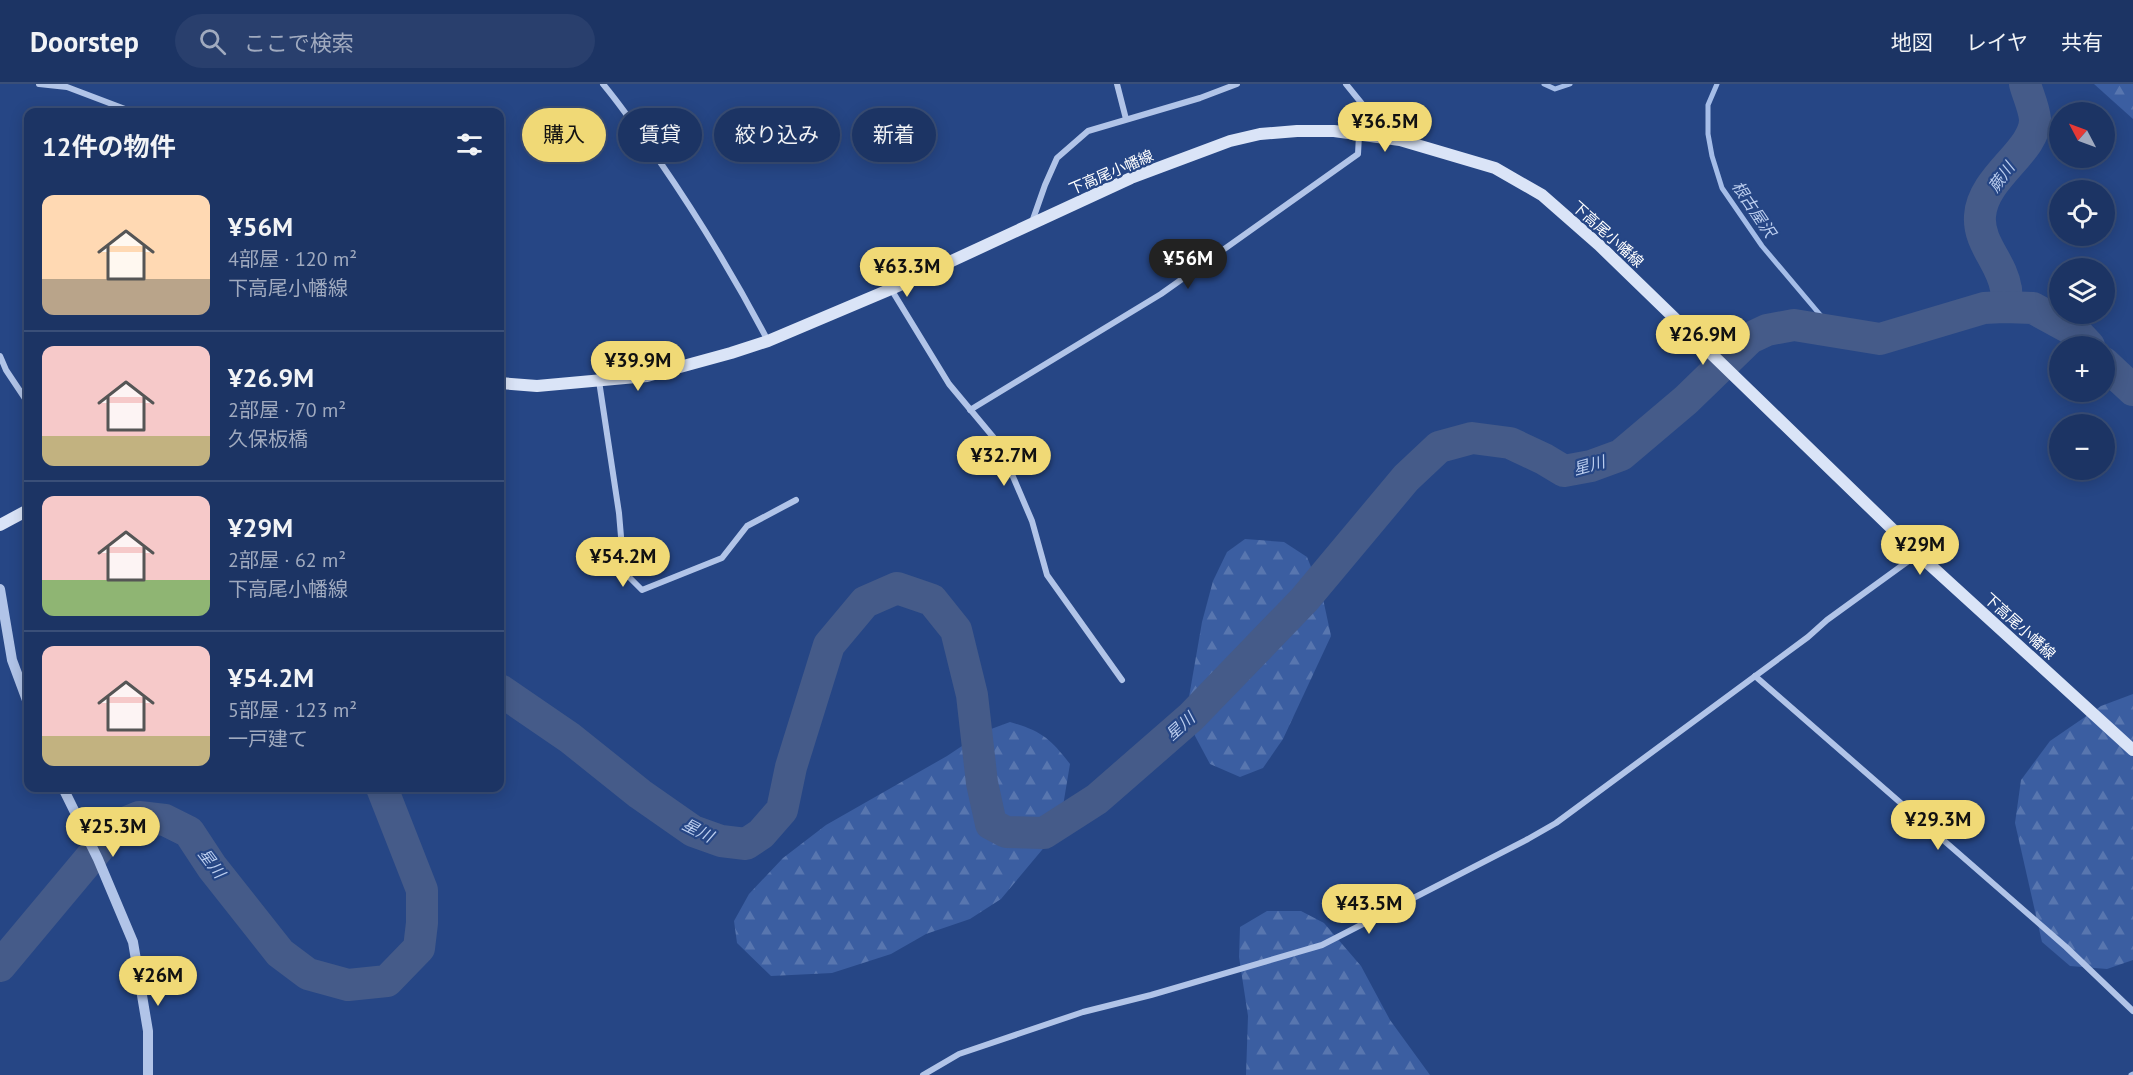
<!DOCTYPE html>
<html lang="ja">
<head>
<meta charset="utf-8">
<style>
	:root { --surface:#1c3464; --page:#293f6d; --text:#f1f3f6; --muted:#a0aabf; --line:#3a4f78; --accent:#f0d976 }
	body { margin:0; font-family:"PT Sans","Noto Sans JP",sans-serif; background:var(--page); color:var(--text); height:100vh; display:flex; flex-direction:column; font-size:22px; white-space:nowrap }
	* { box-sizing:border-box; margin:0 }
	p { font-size:20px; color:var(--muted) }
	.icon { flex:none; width:33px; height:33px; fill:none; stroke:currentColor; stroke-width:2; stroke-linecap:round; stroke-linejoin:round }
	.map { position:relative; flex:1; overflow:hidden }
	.sheet { position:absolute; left:24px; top:24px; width:480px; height:684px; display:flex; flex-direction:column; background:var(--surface); border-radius:12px; box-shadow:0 3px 15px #0003,0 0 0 2px var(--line) }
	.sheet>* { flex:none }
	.top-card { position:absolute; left:522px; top:24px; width:570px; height:54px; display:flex; gap:12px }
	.needle { width:39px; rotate:311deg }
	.buttons { position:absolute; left:2049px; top:18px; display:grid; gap:12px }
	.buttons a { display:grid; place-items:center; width:66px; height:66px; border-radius:50%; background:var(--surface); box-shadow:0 3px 15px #0003,0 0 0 2px var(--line); font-size:30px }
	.price { position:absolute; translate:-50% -51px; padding:0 14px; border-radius:21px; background:var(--accent); color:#111; font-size:20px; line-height:39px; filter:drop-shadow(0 2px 3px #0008) }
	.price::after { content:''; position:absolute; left:50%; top:36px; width:18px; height:14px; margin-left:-9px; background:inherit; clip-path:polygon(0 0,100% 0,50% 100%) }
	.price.on { background:#222; color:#fff }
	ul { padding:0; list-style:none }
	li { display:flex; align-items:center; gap:18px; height:150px; padding:0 18px }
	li+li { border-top:2px solid var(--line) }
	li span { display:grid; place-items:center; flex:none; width:168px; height:120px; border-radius:12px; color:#555 }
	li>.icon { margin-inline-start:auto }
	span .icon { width:72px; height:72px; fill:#fffc; stroke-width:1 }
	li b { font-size:26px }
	h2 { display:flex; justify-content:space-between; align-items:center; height:72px; padding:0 18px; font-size:26px }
	.chip { padding:0 21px; border-radius:27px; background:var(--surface); box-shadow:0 3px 15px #0003,0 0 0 2px var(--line); font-size:21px; line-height:54px }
	.chip.on { background:var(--accent); color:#111 }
	header { display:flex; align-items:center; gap:36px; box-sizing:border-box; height:84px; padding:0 30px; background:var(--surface); border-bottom:2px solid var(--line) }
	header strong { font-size:28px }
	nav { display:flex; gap:33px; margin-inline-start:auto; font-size:21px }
	.search { width:420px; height:54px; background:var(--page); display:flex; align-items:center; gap:15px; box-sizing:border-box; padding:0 21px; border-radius:33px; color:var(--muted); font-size:22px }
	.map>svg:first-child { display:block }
</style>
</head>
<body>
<header>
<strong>Doorstep</strong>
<div class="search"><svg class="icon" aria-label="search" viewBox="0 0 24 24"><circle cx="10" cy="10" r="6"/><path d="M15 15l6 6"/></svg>ここで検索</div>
<nav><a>地図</a><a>レイヤ</a><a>共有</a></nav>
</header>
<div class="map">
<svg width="2133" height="991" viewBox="0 0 2133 991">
	<defs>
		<pattern id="forest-firs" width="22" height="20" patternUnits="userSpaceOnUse" patternTransform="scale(1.5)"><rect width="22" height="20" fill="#3b5ea1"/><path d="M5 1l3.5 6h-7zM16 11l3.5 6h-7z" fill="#5876af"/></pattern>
	</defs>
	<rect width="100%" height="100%" fill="#264685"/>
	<!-- forest -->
	<g fill="url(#forest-firs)">
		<polygon points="2094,0 2133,0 2133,35"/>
		<polygon points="1245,455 1284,458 1307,473 1322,510 1331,552 1283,655 1263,684 1240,693 1210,680 1195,652 1189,613 1202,538 1213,497 1227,468"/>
		<polygon points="2133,610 2133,876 2107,885 2070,882 2042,858 2015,739 2021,696 2050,657 2101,622"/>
		<path d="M1010,638C1041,647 1050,654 1070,680L1063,722L1052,754L1001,815L970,835L926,850L891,870L832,889L771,892L737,859L734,837L749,810L783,774L826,741L947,672L983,648Z"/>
		<polygon points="1267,827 1301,827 1324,839 1361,882 1390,936 1430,991 1246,991 1248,932 1239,873 1240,843"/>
	</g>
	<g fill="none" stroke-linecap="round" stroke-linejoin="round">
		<!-- stream -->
		<g stroke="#a5bde8" stroke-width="5">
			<polyline points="1544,0 1555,5 1570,0"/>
			<polyline points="1717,0 1708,21 1708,50 1712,72 1722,104 1762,162 1822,233 1826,246"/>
			<polyline points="2131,991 2133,990"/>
		</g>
		<!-- river -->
		<g stroke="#455b89" stroke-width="32">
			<path d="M2004,223C2005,217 2007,210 2006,205C2002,178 1978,160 1980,132C1982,93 2036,67 2035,35C2034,24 2028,11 2025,0"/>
			<polyline points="2104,279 2133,306"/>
			<polyline points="500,606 570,654 640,710 693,747 721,757 746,760 761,750 782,726 791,683 829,561 865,518 897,504 932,516 956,546 972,611 982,699 991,740 1006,748 1044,749 1097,715 1191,633 1304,516 1406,394 1439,363 1472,354 1510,359 1544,375 1564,387 1591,382 1621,371 1686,316 1750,254 1767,246 1794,241 1880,255 1984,224 2004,223 2033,224 2075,247 2089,262"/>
			<polyline points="0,882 117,742 139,733 165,736 189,748 212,783 280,869 308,890 348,901 387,897 419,864 422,839 422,806 382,704"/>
		</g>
		<!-- minor -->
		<g stroke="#b1c4e8" stroke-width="6">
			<polyline points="39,0 67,3 133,28"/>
			<path d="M603,0C623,24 640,49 658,75C698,133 735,194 768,257"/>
			<polyline points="1117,0 1126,35"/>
			<polyline points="1346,0 1389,53"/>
			<polyline points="1032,138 1045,101 1057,74 1088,47 1200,14 1237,0"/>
			<polyline points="891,205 949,300 999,360 1032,437 1047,491 1122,596"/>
			<polyline points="0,272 6,286 28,319"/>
			<polyline points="599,297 619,429 624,488 642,506 722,474 747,442 796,416"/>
			<polyline points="970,326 1161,210 1358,70 1359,51"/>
			<polyline points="1755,592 2066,863 2133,927"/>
			<polyline points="923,991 959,970 1083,928 1151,911 1322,861 1528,755 1556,739 1808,553 1827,536 1918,470"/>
		</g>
		<!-- tertiary -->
		<g stroke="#b1c4e8" stroke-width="10">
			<polyline points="0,505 12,576 28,619"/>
			<polyline points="63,704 98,775 133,858 148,947 148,991"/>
		</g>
		<!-- secondary -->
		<g stroke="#dae4f7" stroke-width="12">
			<polyline points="500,299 537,302 647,292 731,269 768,257 891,205 1131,94 1230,57 1260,50 1297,47 1334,47 1400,56 1495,84 1542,111 1599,161 1918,470 2133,666"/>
			<polyline points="0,441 28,426"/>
		</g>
	</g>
	<g text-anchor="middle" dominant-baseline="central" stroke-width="4.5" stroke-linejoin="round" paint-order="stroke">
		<!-- street labels -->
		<g font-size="15" fill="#fff" stroke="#264685">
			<text transform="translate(1111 88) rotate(-23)">下高尾小幡線</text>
			<text transform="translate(1608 150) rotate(42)">下高尾小幡線</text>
			<text transform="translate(2020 542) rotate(42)">下高尾小幡線</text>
		</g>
		<!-- water labels -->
		<g font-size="16" font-style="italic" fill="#bcceef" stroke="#264685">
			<text transform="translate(2001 93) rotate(-54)">蕨川</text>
			<text transform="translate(1754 125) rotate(56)">根古屋沢</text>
			<text transform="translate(1589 381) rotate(-15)">星川</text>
			<text transform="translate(1180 642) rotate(-42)">星川</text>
			<text transform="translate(698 746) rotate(27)">星川</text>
			<text transform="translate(212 779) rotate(53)">星川</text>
		</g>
	</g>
</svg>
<div class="buttons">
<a><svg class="needle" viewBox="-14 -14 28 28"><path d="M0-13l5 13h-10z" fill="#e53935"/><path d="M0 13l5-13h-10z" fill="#a0aabf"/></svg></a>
<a><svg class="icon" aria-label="locate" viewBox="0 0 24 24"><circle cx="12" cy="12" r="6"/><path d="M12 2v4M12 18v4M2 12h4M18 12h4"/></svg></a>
<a><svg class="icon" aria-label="layers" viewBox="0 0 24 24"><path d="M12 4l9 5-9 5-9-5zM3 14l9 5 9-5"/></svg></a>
<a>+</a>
<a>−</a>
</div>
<b class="price" style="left:1385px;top:69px">¥36.5M</b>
<b class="price on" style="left:1188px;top:206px">¥56M</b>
<b class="price" style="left:907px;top:214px">¥63.3M</b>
<b class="price" style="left:1703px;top:282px">¥26.9M</b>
<b class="price" style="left:638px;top:308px">¥39.9M</b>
<b class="price" style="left:1004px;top:403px">¥32.7M</b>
<b class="price" style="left:1920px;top:492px">¥29M</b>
<b class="price" style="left:623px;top:504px">¥54.2M</b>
<b class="price" style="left:1938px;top:767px">¥29.3M</b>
<b class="price" style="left:113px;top:774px">¥25.3M</b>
<b class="price" style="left:1369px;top:851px">¥43.5M</b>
<b class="price" style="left:158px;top:923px">¥26M</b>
<div class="top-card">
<a class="chip on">購入</a>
<a class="chip">賃貸</a>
<a class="chip">絞り込み</a>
<a class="chip">新着</a>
</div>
<section class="sheet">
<h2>12件の物件<svg class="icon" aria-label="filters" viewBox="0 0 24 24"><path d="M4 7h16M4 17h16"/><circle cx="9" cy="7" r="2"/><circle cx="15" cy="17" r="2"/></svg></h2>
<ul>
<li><span style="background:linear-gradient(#ffd9b3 70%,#b9a48a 0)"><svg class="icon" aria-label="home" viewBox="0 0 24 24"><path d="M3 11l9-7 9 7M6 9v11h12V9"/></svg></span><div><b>¥56M</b><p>4部屋 · 120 m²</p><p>下高尾小幡線</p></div></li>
<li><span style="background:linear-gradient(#f6c9c9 75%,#c2b280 0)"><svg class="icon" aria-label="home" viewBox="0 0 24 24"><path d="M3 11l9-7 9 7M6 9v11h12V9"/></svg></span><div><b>¥26.9M</b><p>2部屋 · 70 m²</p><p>久保板橋</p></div></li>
<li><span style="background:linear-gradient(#f6c9c9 70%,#8fb573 0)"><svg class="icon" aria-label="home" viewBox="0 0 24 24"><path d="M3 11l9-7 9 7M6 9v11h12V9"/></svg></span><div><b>¥29M</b><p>2部屋 · 62 m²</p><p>下高尾小幡線</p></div></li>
<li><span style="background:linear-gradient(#f6c9c9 75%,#c2b280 0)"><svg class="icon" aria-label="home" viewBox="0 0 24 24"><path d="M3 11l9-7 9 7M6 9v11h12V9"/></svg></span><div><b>¥54.2M</b><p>5部屋 · 123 m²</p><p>一戸建て</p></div></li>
</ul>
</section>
</div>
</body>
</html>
